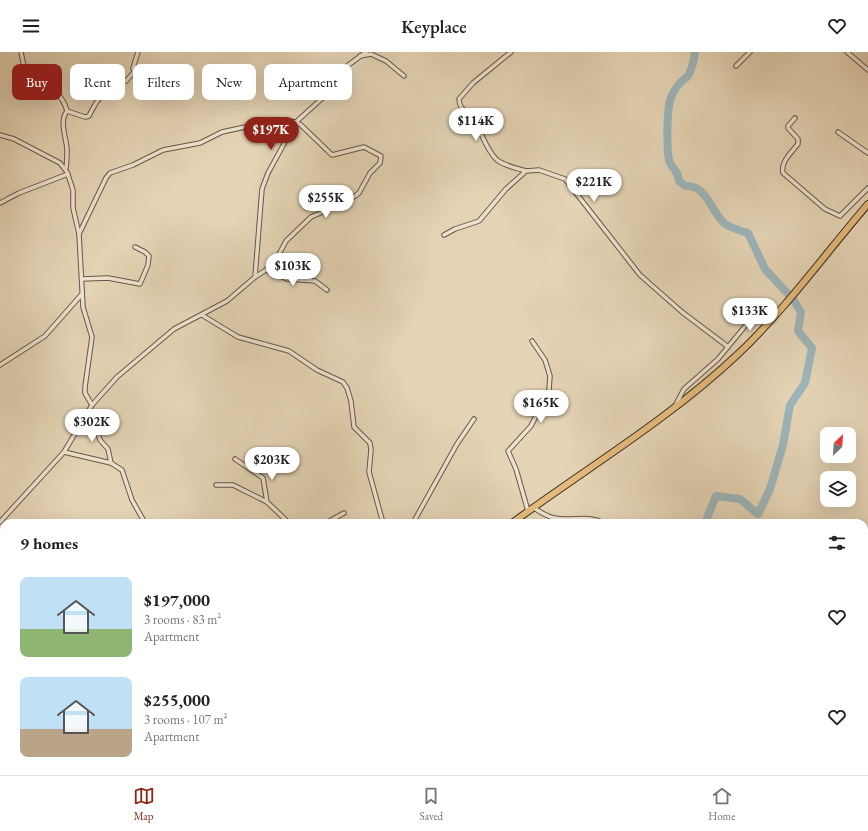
<!DOCTYPE html>
<html lang="en">
<head>
<meta charset="utf-8">
<style>
	:root { --surface:#fff; --page:#f6f6f6; --text:#202124; --muted:#757577; --line:#e0e0e0; --accent:#8f2418 }
	body { margin:0; font-family:"EB Garamond",serif; background:var(--page); color:var(--text); height:100vh; display:flex; flex-direction:column; font-size:15px; white-space:nowrap }
	* { box-sizing:border-box; margin:0 }
	p { font-size:13px; color:var(--muted) }
	.icon { flex:none; width:22px; height:22px; fill:none; stroke:currentColor; stroke-width:2; stroke-linecap:round; stroke-linejoin:round }
	.map { position:relative; flex:1; overflow:hidden }
	.details { position:absolute; left:0px; top:467px; width:868px; height:256px; display:flex; flex-direction:column; background:var(--surface); border-radius:12px 12px 0 0; box-shadow:0 4px 16px #0002 }
	.details>* { flex:none }
	.top-card { position:absolute; left:12px; top:12px; width:400px; height:36px; display:flex; gap:8px }
	.needle { width:26px; rotate:25deg }
	.tools { position:absolute; left:820px; top:375px; display:grid; gap:8px }
	.tools a { display:grid; place-items:center; width:36px; height:36px; border-radius:8px; background:var(--surface); box-shadow:0 4px 16px #0002; font-size:20px }
	.price { position:absolute; translate:-50% -34px; padding:0 9px; border-radius:14px; background:#fff; color:#222; font-size:13px; line-height:26px; filter:drop-shadow(0 1px 2px #0008) }
	.price::after { content:''; position:absolute; left:50%; top:24px; width:12px; height:9px; margin-left:-6px; background:inherit; clip-path:polygon(0 0,100% 0,50% 100%) }
	.price.current { background:var(--accent); color:#fff }
	ul { padding:0; list-style:none }
	li { display:flex; align-items:center; gap:12px; height:100px; padding:0 20px }
	li span { display:grid; place-items:center; flex:none; width:112px; height:80px; border-radius:8px; color:#555 }
	li>.icon { margin-inline-start:auto }
	span .icon { width:48px; height:48px; fill:#fffc; stroke-width:1 }
	li b { font-size:17px }
	h2 { display:flex; justify-content:space-between; align-items:center; height:48px; padding:0 20px; font-size:17px }
	.chip { padding:0 14px; border-radius:8px; background:var(--surface); box-shadow:0 4px 16px #0002; font-size:14px; line-height:36px }
	.chip.current { background:var(--accent); color:#fff }
	header { display:flex; justify-content:space-between; align-items:center; height:52px; padding:0 20px; background:var(--surface); font-size:18px; font-weight:600 }
	.menu { display:flex; justify-content:space-around; align-items:center; height:56px; border-top:1px solid var(--line); background:var(--surface); font-size:11px; color:var(--muted) }
	.menu a { display:grid; justify-items:center; gap:2px }
	.menu .current { color:var(--accent) }
	.map>svg:first-child { display:block }
</style>
</head>
<body>
<header><svg class="icon" aria-label="menu" viewBox="0 0 24 24"><path d="M4 6h16M4 12h16M4 18h16"/></svg>Keyplace<svg class="icon" aria-label="heart" viewBox="0 0 24 24"><path d="M12 20l-8-8c-3-5 5-10 8-4 3-6 11-1 8 4z"/></svg></header>
<div class="map">
<svg width="868" height="723" viewBox="0 0 868 723">
	<rect width="100%" height="100%" fill="#e4d3b4"/>
	<filter id="stains"><feTurbulence type="fractalNoise" baseFrequency=".005" numOctaves="4"/><feColorMatrix values="0 0 0 0 .2 0 0 0 0 .09 0 0 0 0 .02 0 0 0 .5 -.17"/></filter>
	<radialGradient id="worn" r=".72"><stop offset=".6" stop-color="#630" stop-opacity="0"/><stop offset="1" stop-color="#630" stop-opacity=".3"/></radialGradient>
	<g fill="none" stroke-linecap="round" stroke-linejoin="round">
		<!-- stream -->
		<polyline stroke="#767e7e" stroke-width="1.5" points="518,723 520,719"/>
		<!-- river -->
		<g stroke="#9cb4b9" stroke-width="8">
			<path d="M695,0C694,8 692,17 688,24C686,26 683,28 681,30C676,35 672,42 670,49C667,58 666,102 670,111C674,119 678,118 679,129L685,134C706,132 711,159 724,171C730,176 741,179 748,181L765,217L788,242"/>
			<polyline points="705,471 716,444 740,447 758,462 770,437 783,393 790,353 805,331 812,296 798,279 801,260 793,247"/>
			<polyline points="739,723 739,719"/>
		</g>
		<defs>
			<g id="minor">
				<path d="M21,0L24,15C39,29 61,36 67,59"/>
				<path d="M511,0L473,31L459,47C459,56 465,59 471,65C482,77 484,96 497,108C505,114 516,116 526,119"/>
				<polyline points="847,0 868,18"/>
				<polyline points="360,4 371,2 386,9 404,24"/>
				<polyline points="736,14 750,0"/>
				<path d="M795,66L788,74V76L798,87V92C792,100 780,110 783,121L825,157L840,164L868,136"/>
				<polyline points="838,80 868,101"/>
				<polyline points="0,83 14,87 60,111 67,120 73,138 73,156 79,182 83,255 92,285 85,335 85,341 92,353"/>
				<path d="M66,116C67,110 67,103 67,97C66,85 59,69 67,59L85,65L89,64C96,49 109,29 126,29L134,20L133,16L138,0"/>
				<polyline points="0,151 19,141 68,122"/>
				<polyline points="444,183 455,177 479,169 506,137 526,119 539,118 565,127 640,223 682,260 727,294"/>
				<polyline points="266,218 287,227 315,229 327,238"/>
				<polyline points="255,225 262,137 268,121 296,70 328,41 343,17 366,0"/>
				<polyline points="82,227 108,226 140,232 148,213 149,204 145,200 135,195"/>
				<polyline points="202,263 238,285 289,299 317,318 343,330 347,336 351,349 354,375 370,391 371,398 369,420 383,471"/>
				<polyline points="0,313 45,284 82,242"/>
				<polyline points="675,354 684,337 718,307 760,256"/>
				<polyline points="86,363 96,374 100,388 108,397 111,411"/>
				<polyline points="64,400 111,411 122,418 132,448 145,471"/>
				<polyline points="235,407 263,426 267,450 289,471"/>
				<polyline points="216,433 233,433 267,450"/>
				<path d="M534,456C540,460 546,464 554,466C571,470 587,462 604,471"/>
				<polyline points="528,459 516,417 508,399 531,374 549,338 550,324 545,308 532,289"/>
				<polyline points="0,470 64,400 92,353 117,325 174,277 227,249 255,225 266,218 278,204 286,189 311,165 339,153 355,144 359,141 370,121 380,111 381,104 364,95 332,103 301,73 296,70 277,68 222,80 200,91 163,98 133,113 110,121 106,126 79,182"/>
				<polyline points="326,471 344,461"/>
				<polyline points="413,471 457,392 474,367"/>
				<polyline points="0,533 4,530"/>
				<polyline points="864,623 868,627"/>
				<polyline points="0,660 4,659"/>
				<polyline points="0,706 4,708"/>
				<polyline points="169,719 174,723"/>
				<polyline points="22,723 23,719"/>
				<polyline points="75,723 76,719"/>
			</g>
			<g id="trunk">
				<path d="M512,471C587,416 669,367 737,303C785,258 825,202 868,152"/>
				<polyline points="283,723 286,719"/>
			</g>
		</defs>
		<!-- minor casing -->
		<use href="#minor" stroke="#675749" stroke-width="5.5"/>
		<!-- trunk casing -->
		<use href="#trunk" stroke="#3d2e25" stroke-width="8"/>
		<!-- minor -->
		<use href="#minor" stroke="#ede2ce" stroke-width="3.5"/>
		<!-- trunk -->
		<use href="#trunk" stroke="#e2ba7a" stroke-width="6"/>
	</g>
	<rect width="100%" height="100%" filter="url(#stains)"/>
	<rect width="100%" height="100%" fill="url(#worn)"/>
</svg>
<div class="tools">
<a><svg class="needle" viewBox="-14 -14 28 28"><path d="M0-13l5 13h-10z" fill="#e53935"/><path d="M0 13l5-13h-10z" fill="#757577"/></svg></a>
<a><svg class="icon" aria-label="layers" viewBox="0 0 24 24"><path d="M12 4l9 5-9 5-9-5zM3 14l9 5 9-5"/></svg></a>
</div>
<b class="price" style="left:476px;top:90px">$114K</b>
<b class="price current" style="left:271px;top:99px">$197K</b>
<b class="price" style="left:594px;top:151px">$221K</b>
<b class="price" style="left:326px;top:167px">$255K</b>
<b class="price" style="left:293px;top:235px">$103K</b>
<b class="price" style="left:750px;top:280px">$133K</b>
<b class="price" style="left:541px;top:372px">$165K</b>
<b class="price" style="left:92px;top:391px">$302K</b>
<b class="price" style="left:272px;top:429px">$203K</b>
<div class="top-card">
<a class="chip current">Buy</a>
<a class="chip">Rent</a>
<a class="chip">Filters</a>
<a class="chip">New</a>
<a class="chip">Apartment</a>
</div>
<section class="details">
<h2>9 homes<svg class="icon" aria-label="filters" viewBox="0 0 24 24"><path d="M4 7h16M4 17h16"/><circle cx="9" cy="7" r="2"/><circle cx="15" cy="17" r="2"/></svg></h2>
<ul>
<li><span style="background:linear-gradient(#bfe0f5 65%,#8fb573 0)"><svg class="icon" aria-label="home" viewBox="0 0 24 24"><path d="M3 11l9-7 9 7M6 9v11h12V9"/></svg></span><div><b>$197,000</b><p>3 rooms · 83 m²</p><p>Apartment</p></div><svg class="icon" aria-label="heart" viewBox="0 0 24 24"><path d="M12 20l-8-8c-3-5 5-10 8-4 3-6 11-1 8 4z"/></svg></li>
<li><span style="background:linear-gradient(#bfe0f5 65%,#b9a48a 0)"><svg class="icon" aria-label="home" viewBox="0 0 24 24"><path d="M3 11l9-7 9 7M6 9v11h12V9"/></svg></span><div><b>$255,000</b><p>3 rooms · 107 m²</p><p>Apartment</p></div><svg class="icon" aria-label="heart" viewBox="0 0 24 24"><path d="M12 20l-8-8c-3-5 5-10 8-4 3-6 11-1 8 4z"/></svg></li>
</ul>
</section>
</div>
<nav class="menu">
<a class="current"><svg class="icon" aria-label="map" viewBox="0 0 24 24"><path d="M3 6l6-2 6 2 6-2v14l-6 2-6-2-6 2zM9 4v14M15 6v14"/></svg>Map</a>
<a><svg class="icon" aria-label="saved" viewBox="0 0 24 24"><path d="M7 4h10v16l-5-4-5 4z"/></svg>Saved</a>
<a><svg class="icon" aria-label="home" viewBox="0 0 24 24"><path d="M3 11l9-7 9 7M6 9v11h12V9"/></svg>Home</a>
</nav>
</body>
</html>
